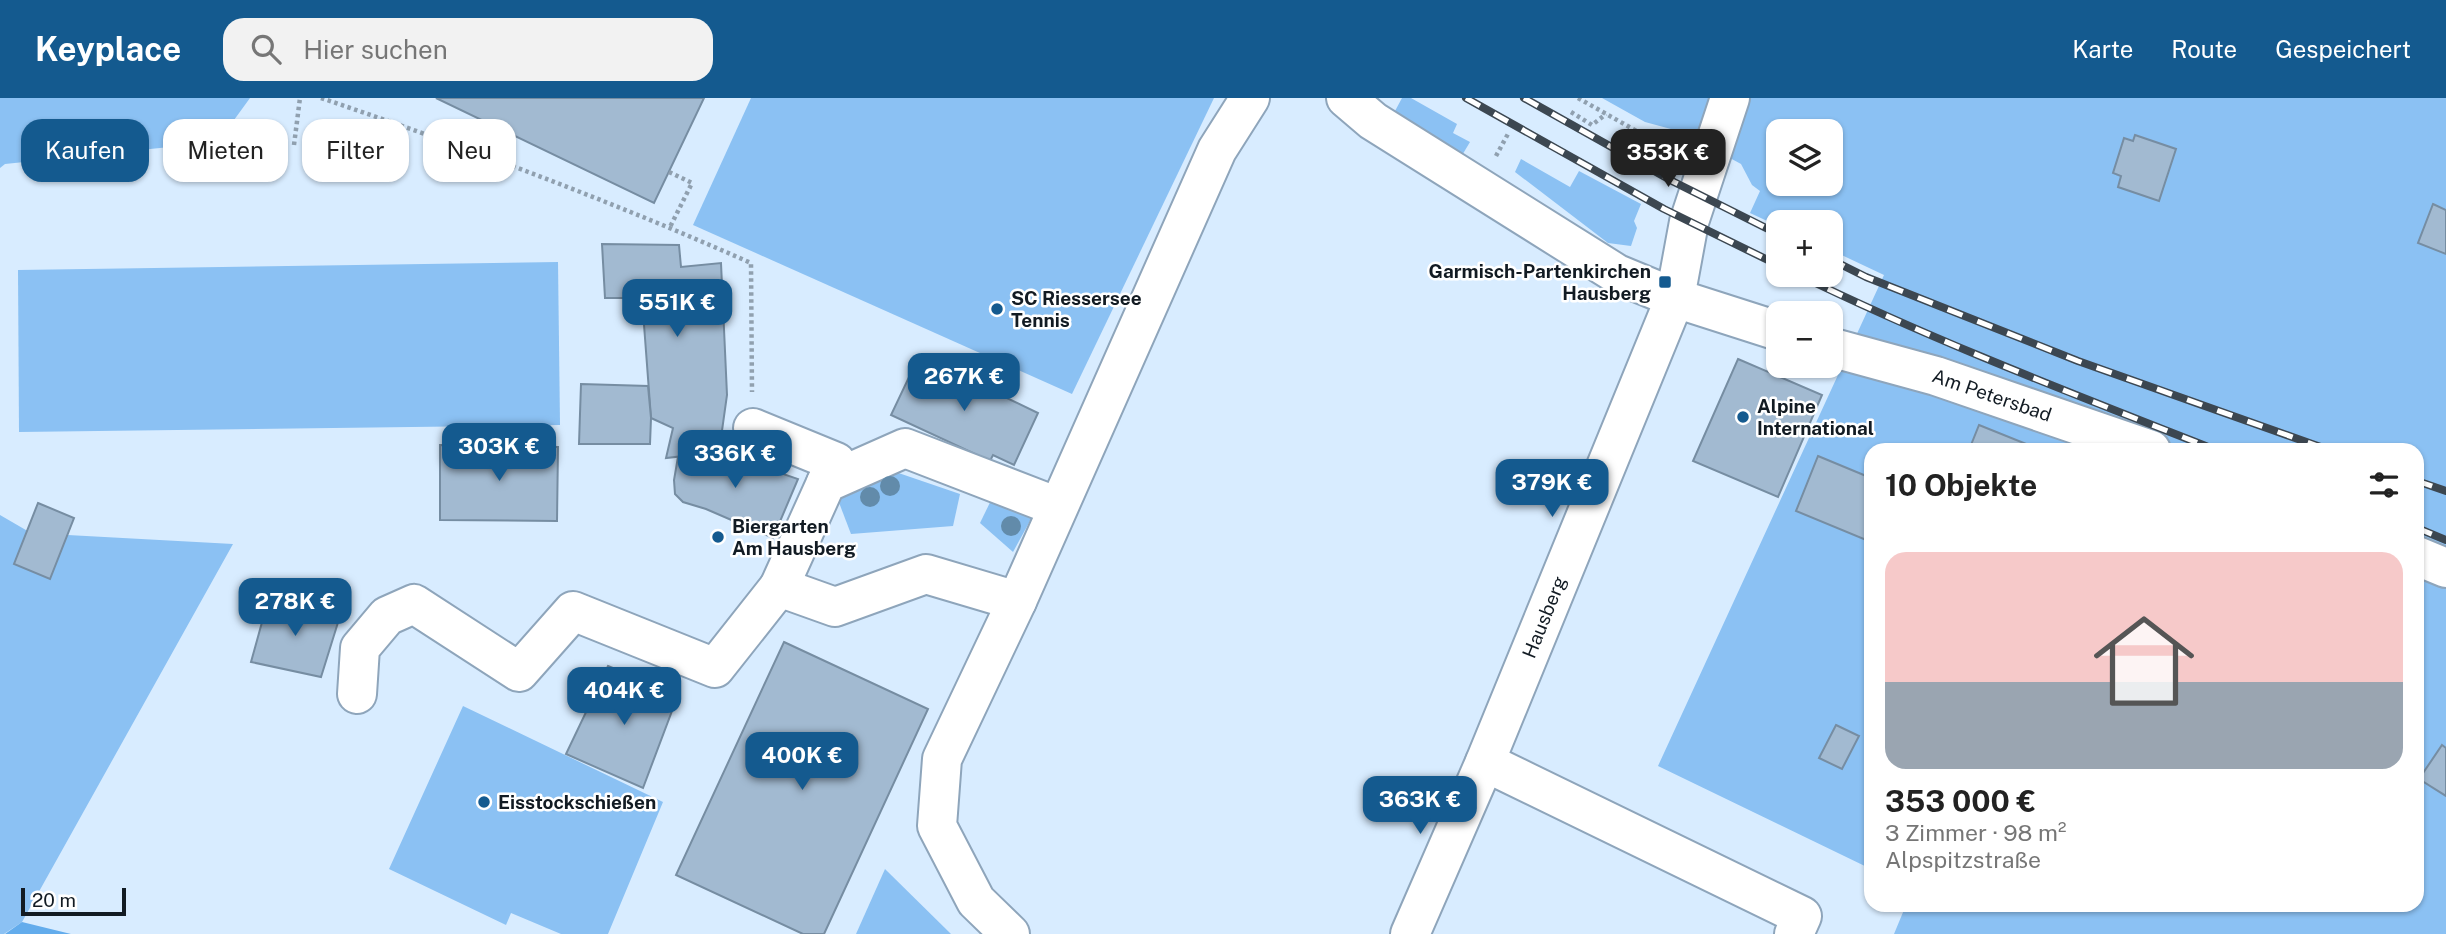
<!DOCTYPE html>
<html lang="de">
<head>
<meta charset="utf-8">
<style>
	:root { --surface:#fff; --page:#f2f2f2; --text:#222; --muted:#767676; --accent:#145a8f }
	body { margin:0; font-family:"Public Sans",sans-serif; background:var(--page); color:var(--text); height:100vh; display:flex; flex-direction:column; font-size:26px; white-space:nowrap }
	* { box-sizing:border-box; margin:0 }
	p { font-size:23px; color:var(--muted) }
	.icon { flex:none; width:38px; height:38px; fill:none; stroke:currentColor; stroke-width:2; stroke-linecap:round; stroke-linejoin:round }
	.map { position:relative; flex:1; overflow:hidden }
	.drawer { position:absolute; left:1864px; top:345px; width:560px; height:469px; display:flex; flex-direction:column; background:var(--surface); border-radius:21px; box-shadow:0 2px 5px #0004 }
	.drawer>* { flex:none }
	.guide { position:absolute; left:21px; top:21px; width:665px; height:63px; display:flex; gap:14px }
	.buttons { position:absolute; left:1766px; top:21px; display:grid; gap:14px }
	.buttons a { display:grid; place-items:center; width:77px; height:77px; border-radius:14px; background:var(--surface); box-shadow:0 2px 5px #0004; font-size:35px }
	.scale { position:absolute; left:21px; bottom:18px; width:105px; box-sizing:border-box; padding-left:7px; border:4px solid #121b23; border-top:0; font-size:19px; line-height:24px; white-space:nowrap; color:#121b23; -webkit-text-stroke:5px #fff; paint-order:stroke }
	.price { position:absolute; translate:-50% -60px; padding:0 16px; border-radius:14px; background:var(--accent); color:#fff; font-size:23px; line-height:46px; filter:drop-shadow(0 2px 4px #0008) }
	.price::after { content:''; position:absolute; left:50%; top:42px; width:21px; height:16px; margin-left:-10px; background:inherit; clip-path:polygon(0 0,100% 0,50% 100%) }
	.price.on { background:#222; color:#fff }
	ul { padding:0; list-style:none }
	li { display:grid; align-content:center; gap:14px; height:371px; padding:0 21px }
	li span { display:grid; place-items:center; height:217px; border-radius:21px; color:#555 }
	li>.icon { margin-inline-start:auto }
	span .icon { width:126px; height:126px; fill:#fffc; stroke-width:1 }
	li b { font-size:30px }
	h2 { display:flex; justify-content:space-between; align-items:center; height:84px; padding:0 21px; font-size:30px }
	.chip { padding:0 24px; border-radius:21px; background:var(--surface); box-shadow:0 2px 5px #0004; font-size:24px; line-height:63px }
	.chip.on { background:var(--accent); color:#fff }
	header { display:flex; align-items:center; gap:42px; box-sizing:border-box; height:98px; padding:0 35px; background:var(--accent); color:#fff }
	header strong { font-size:33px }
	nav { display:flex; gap:38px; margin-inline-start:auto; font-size:24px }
	.search { width:490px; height:63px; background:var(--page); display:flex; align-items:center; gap:18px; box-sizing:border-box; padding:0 24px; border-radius:21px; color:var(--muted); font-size:26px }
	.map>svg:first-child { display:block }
</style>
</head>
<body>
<header>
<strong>Keyplace</strong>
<div class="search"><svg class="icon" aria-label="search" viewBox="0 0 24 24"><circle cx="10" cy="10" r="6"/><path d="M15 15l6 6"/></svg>Hier suchen</div>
<nav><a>Karte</a><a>Route</a><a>Gespeichert</a></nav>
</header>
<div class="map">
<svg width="2446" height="836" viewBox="0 0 2446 836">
	<rect width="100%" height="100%" fill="#d8ecff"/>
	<!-- green -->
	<g fill="#8bc1f3" fill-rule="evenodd">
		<polygon points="0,0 250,0 218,44 5,66 0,70"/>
		<polygon points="751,0 1214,0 1072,296 693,127"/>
		<polygon points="1402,0 1411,0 1457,26 1453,35 1470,44 1461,59 1395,13"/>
		<path d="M1602,0H2446V836H1894L1906,807H2417V352H1871V771L1658,668L1884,177L1831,152L1830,124H1778V128L1750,115L1760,93L1752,87L1741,66L1682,34L1645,24ZM1778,33H1830V86H1778Z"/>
		<polygon points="1521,61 1570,89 1579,73 1641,106 1634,123 1637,130 1631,148 1608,145 1515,74"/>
		<polygon points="558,164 560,327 19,334 18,172"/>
		<polygon points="881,369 960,396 953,428 851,436 838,402"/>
		<polygon points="999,386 1041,403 1013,454 980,425"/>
		<polygon points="0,417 31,435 233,446 22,824 4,836 0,836"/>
		<polygon points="463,608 663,704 608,836 561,836 511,815 506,827 389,771"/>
		<polygon points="885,771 951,836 856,836"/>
	</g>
	<!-- forest -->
	<polygon fill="#63acec" points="22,824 71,836 5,836"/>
	<!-- building -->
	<g fill="#a2bad1" stroke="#768da2" stroke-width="2">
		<polygon points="436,0 704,0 654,105"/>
		<polygon points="2135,37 2176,51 2159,103 2118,89 2121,78 2113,75 2124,40 2133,43"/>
		<polygon points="2433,106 2446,112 2446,156 2418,145"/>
		<polygon points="602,146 679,147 681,169 721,165 727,297 719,354 666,360 673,330 651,320 642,200 605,200"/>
		<polygon points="919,258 1038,315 1014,367 993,357 990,363 891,317"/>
		<polygon points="1738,261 1822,297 1778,399 1693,363"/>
		<polygon points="581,286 648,288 651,320 650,346 579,346"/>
		<polygon points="1979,327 2041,352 1969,352"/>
		<polygon points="440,347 558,349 557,423 440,422"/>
		<polygon points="719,354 798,381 773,440 706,411 683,404 675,396 674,382 678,359"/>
		<polygon points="1818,358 1871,380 1871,444 1796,413"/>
		<polygon points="38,405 74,420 50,481 14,466"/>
		<polygon points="269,499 340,518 321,579 251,564"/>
		<polygon points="784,544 928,611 824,836 803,836 676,777"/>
		<polygon points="608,568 678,597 643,690 566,656"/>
		<polygon points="1836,627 1859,638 1842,671 1819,660"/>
		<polygon points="2442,647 2446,650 2446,698 2419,681"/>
	</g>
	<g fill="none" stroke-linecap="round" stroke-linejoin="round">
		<defs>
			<g id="minor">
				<polyline points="1346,0 1373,23 1617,176 1675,200 1778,233"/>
				<polyline points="1830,249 1936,278 2151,352"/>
				<polyline points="753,330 836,364 826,385"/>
				<polyline points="2417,458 2446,470"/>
				<polyline points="779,489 826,385 905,350 1058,409"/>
				<polyline points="357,596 360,550 387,518 414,506 519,574 573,513 715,570 779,489 835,509 926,476 1017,503"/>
				<polyline points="1485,664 1802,818 1794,836"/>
				<polyline points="1010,836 976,803 937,728 942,661 1017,503 1217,52 1250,0"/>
				<polyline points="1410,836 1485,664 1675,200 1689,124 1730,0"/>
			</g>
		</defs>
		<!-- minor casing -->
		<use href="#minor" stroke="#8ea5bb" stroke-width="42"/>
		<!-- path -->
		<g stroke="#90a0af" stroke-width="4.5" stroke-dasharray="3.5 3.5" stroke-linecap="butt">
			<path d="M321,0C466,49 611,103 751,165L752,294"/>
			<polyline points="1578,0 1640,35 1677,46"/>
			<polyline points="1571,14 1592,27 1606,16"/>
			<polyline points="294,47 300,0"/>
			<polyline points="1496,58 1509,34"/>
			<polyline points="669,74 692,85 670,129"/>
		</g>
		<!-- minor -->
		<use href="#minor" stroke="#fff" stroke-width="38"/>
		<defs>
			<g id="rail">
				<polyline points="1466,0 1664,111 1778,167"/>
				<polyline points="1524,0 1674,84 1778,136"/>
				<polyline points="1830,161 1866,179 2078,263 2329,352"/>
				<path d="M1799,177C1934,243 2076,297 2216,352"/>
				<polyline points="2417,383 2446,393"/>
				<polyline points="2417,430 2446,442"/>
			</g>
		</defs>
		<!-- rail casing -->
		<use href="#rail" stroke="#3c4751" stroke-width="8"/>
		<!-- rail -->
		<use href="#rail" stroke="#fff" stroke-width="5" stroke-dasharray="16" stroke-linecap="butt"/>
	</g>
	<!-- trees -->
	<g fill="#628baa">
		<circle cx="890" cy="388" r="10"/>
		<circle cx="870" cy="399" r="10"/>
		<circle cx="1011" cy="428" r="10"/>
	</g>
	<!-- markers -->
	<g fill="#145a8f" stroke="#fff" stroke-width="2.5">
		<rect x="1658" y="177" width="14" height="14" rx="3.5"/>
		<circle cx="997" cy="211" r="7"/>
		<circle cx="1743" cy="319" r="7"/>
		<circle cx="718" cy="439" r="7"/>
		<circle cx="484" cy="704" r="7"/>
	</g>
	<g text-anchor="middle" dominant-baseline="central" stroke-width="5" stroke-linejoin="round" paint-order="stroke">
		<!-- poi labels -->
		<g font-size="19" font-weight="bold" fill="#121b23" stroke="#fff" text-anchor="start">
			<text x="1651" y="173" text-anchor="end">Garmisch-Partenkirchen<tspan x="1651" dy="22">Hausberg</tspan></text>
			<text x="1011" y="200">SC Riessersee<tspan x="1011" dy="22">Tennis</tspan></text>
			<text x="1757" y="308">Alpine<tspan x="1757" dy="22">International</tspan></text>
			<text x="732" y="428">Biergarten<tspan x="732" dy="22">Am Hausberg</tspan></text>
			<text x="498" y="704">Eisstockschießen</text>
		</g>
		<!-- street labels -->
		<g font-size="19" fill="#121b23" stroke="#fff">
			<text transform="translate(1992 297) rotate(19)">Am Petersbad</text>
			<text transform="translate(1544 519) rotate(-68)">Hausberg</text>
		</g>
	</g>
</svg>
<div class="buttons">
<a><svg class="icon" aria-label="layers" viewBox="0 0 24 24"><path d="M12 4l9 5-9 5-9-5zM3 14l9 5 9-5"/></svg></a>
<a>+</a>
<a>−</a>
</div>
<div class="scale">20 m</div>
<b class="price on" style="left:1668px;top:91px">353K €</b>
<b class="price" style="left:677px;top:241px">551K €</b>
<b class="price" style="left:964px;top:315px">267K €</b>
<b class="price" style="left:499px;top:385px">303K €</b>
<b class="price" style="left:735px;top:392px">336K €</b>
<b class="price" style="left:1552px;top:421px">379K €</b>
<b class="price" style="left:295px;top:540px">278K €</b>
<b class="price" style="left:624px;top:629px">404K €</b>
<b class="price" style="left:802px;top:694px">400K €</b>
<b class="price" style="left:1420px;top:738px">363K €</b>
<div class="guide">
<a class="chip on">Kaufen</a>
<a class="chip">Mieten</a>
<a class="chip">Filter</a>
<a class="chip">Neu</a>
</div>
<section class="drawer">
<h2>10 Objekte<svg class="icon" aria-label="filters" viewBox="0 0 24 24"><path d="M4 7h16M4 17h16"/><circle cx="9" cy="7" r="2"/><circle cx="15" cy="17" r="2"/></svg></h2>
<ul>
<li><span style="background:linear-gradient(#f6c9c9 60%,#9aa5b1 0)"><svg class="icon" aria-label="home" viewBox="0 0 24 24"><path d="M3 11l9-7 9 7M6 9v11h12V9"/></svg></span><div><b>353 000 €</b><p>3 Zimmer · 98 m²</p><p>Alpspitzstraße</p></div></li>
</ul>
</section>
</div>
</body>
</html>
